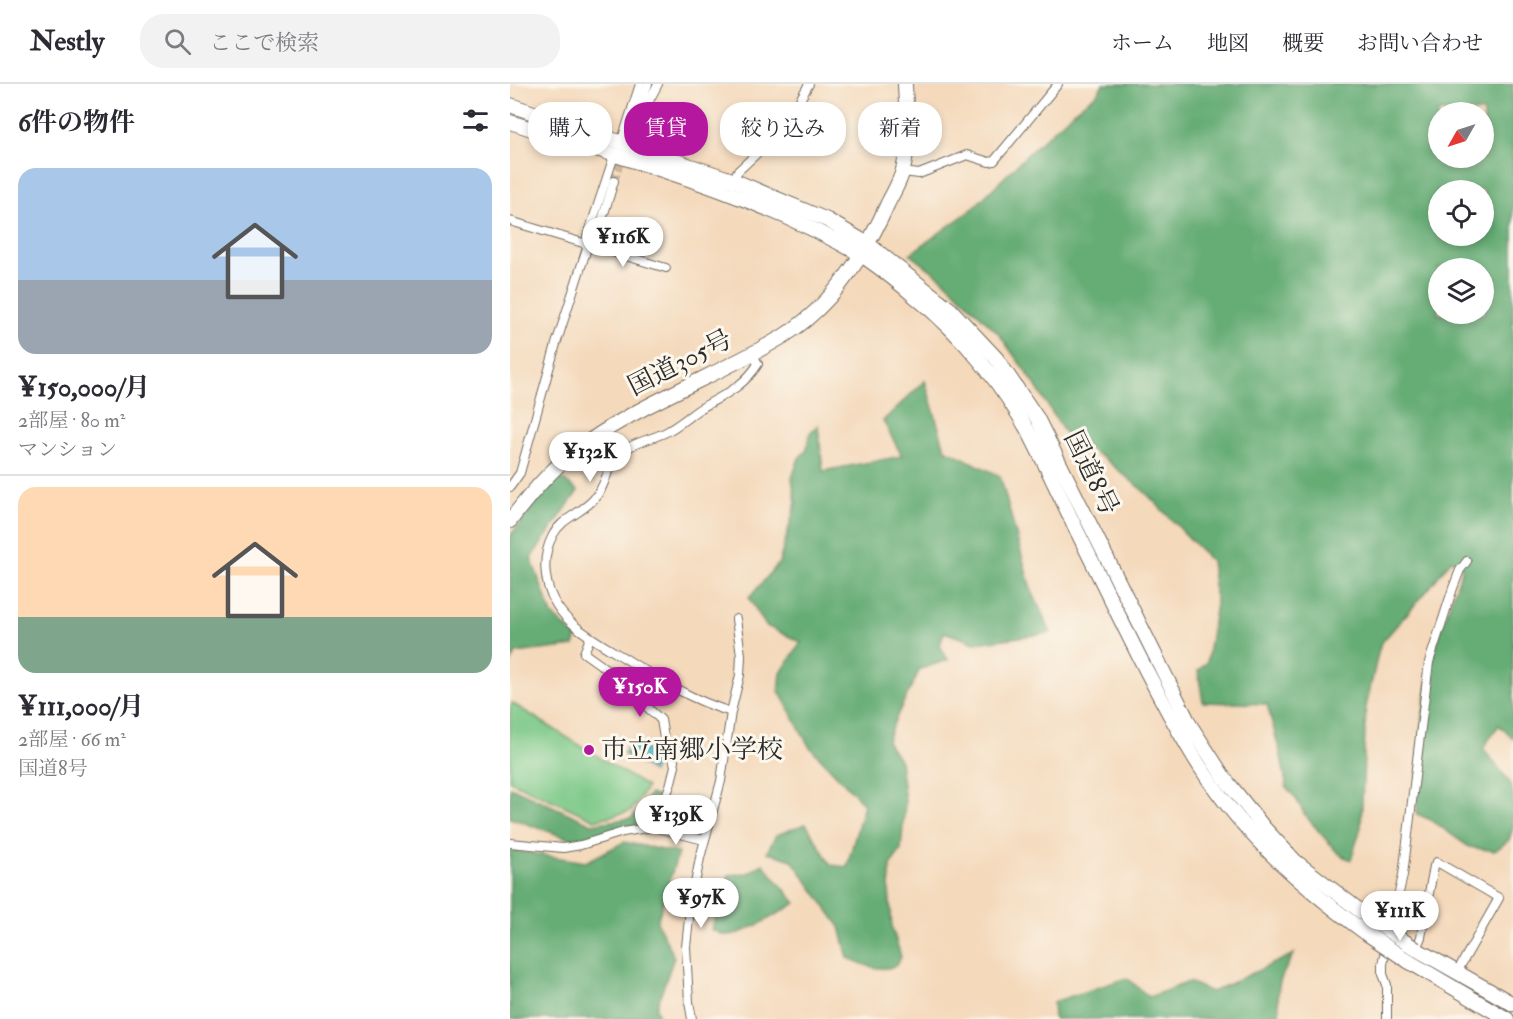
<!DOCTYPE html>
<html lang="ja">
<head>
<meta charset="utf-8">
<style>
	:root { --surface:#fff; --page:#f2f2f3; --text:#2b2b33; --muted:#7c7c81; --line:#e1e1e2; --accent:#b5179e }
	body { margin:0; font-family:"IM FELL Double Pica","Noto Serif JP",serif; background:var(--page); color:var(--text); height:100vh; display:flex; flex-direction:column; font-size:22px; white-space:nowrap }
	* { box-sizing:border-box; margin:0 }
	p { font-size:20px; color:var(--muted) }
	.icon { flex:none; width:33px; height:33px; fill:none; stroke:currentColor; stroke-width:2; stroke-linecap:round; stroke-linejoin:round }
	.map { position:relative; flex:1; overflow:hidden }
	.drawer { display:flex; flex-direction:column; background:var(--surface); width:510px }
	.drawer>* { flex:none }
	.banner { position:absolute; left:18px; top:18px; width:570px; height:54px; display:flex; gap:12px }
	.needle { width:39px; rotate:231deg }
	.controls { position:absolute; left:918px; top:18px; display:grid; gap:12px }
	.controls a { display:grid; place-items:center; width:66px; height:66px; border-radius:50%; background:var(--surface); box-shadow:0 3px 9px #0003; font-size:30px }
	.price { position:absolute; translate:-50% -51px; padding:0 14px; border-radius:21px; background:#fff; color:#222; font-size:20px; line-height:39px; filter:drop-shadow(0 2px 3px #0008) }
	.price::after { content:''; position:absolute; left:50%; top:36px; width:18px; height:14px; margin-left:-9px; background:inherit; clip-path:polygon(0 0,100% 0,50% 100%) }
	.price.active { background:var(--accent); color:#fff }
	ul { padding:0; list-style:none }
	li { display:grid; align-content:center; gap:12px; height:318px; padding:0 18px }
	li+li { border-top:2px solid var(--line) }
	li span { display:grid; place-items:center; height:186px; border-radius:18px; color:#555 }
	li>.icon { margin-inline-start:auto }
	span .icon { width:108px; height:108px; fill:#fffc; stroke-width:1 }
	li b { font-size:26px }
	h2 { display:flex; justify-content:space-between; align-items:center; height:72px; padding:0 18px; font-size:26px }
	.tag { padding:0 21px; border-radius:24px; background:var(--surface); box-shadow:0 3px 9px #0003; font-size:21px; line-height:54px }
	.tag.active { background:var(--accent); color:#fff }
	header { display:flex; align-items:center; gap:36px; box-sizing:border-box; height:84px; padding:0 30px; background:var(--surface); border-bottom:2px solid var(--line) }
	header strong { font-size:28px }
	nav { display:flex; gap:33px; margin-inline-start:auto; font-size:21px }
	.search { width:420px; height:54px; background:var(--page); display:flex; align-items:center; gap:15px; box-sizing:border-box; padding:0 21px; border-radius:24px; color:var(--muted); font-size:22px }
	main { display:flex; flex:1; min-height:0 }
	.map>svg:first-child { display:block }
</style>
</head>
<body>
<header>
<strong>Nestly</strong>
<div class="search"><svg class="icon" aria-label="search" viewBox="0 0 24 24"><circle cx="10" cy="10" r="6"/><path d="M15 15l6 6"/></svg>ここで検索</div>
<nav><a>ホーム</a><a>地図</a><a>概要</a><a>お問い合わせ</a></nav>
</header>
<main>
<section class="drawer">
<h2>6件の物件<svg class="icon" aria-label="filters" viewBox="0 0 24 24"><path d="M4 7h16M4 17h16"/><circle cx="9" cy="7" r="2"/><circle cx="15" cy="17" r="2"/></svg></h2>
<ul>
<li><span style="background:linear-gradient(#a9c7e8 60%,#9aa5b1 0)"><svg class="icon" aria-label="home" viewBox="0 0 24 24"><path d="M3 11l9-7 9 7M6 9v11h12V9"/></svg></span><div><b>¥150,000/月</b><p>2部屋 · 80 m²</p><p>マンション</p></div></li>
<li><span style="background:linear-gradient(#ffd9b3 70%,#7fa58c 0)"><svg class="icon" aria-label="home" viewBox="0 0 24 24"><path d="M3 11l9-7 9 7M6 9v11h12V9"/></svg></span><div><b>¥111,000/月</b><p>2部屋 · 66 m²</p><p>国道8号</p></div></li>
</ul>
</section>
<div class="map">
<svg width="1003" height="935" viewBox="0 0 1003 935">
	<rect width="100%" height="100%" fill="#fbf7ec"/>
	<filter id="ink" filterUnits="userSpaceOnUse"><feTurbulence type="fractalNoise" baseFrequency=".0167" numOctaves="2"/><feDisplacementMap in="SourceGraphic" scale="12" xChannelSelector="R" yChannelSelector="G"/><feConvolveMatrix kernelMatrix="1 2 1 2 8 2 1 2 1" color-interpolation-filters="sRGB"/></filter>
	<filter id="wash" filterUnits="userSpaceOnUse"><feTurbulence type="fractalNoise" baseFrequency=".008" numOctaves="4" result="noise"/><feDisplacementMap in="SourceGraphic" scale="24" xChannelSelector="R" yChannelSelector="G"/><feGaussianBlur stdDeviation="1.35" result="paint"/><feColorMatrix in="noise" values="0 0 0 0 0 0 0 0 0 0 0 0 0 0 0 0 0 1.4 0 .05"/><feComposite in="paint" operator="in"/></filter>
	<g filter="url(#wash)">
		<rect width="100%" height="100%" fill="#f4d9bb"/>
		<!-- green -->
		<polygon fill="#7cc887" stroke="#547a59" stroke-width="1.5" points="2,619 137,703 121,727 85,736 0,697 0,624"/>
		<!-- forest -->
		<g fill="#65ac74" stroke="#486c50" stroke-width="1.5" fill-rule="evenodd">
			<path d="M593,0H1003V655L989,641L973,664L999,697L1003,710V744L999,756L985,767L959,763L921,736L907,730C907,679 912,619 924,569C931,541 943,513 952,486L950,478L941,476L917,507L873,557L869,565L856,623L851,743L841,776L832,772L824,765L795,731L785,713L777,705L771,672L757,620L693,618L688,587L697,578L706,519L701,477L637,410L596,376L554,348L524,299L488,249L434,196L400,170L461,126L520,68L569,23L587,10ZM928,28H974V74H928ZM928,106H974V152H928ZM928,184H974V230H928Z"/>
			<path d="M415,297L435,365L490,392L521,505L541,549L465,559L434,548L430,561L438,576L410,585C399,609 385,632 377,657L390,677L395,718L391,766L381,780L379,805L382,843L391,873L387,881C370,889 355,881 338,874L330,843L282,776L257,768L266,751L296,740L321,781L337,783L354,720L299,662L269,607L271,589L291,558L256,542L239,514L269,479L286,419L282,394L289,374L296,367L300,349L308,341L313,387L392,372L373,337Z"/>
			<polygon points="47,391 68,407 21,474 42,531 67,553 64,562 6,569 0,581 0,452"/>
			<polygon points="0,703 82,740 122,734 140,710 148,713 138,738 66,757 0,734"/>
			<polygon points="114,758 168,769 147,838 164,873 146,924 150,935 0,935 0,766 76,778"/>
			<path d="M253,780L286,819C270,828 234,852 215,851C211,850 205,847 201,846L219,791L238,789Z"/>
			<path d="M784,870C767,898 766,903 770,935H544L543,918L617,894L639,913L679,898L702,908Z"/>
		</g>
		<!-- water -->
		<polygon fill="#4bb5c9" stroke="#3b707a" stroke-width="1.5" points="122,657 151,675 143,688 114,670"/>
	</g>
	<g filter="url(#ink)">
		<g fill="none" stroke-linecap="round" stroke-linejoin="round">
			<!-- street-tunnel -->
			<polyline stroke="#ccb69e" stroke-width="8" stroke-dasharray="8 4" stroke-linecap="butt" points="104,97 113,70"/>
			<defs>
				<g id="street">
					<polyline points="120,51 138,0"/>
					<polyline points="111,59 130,0"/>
					<polyline points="126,64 140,15 148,0"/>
					<polyline points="393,88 409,90 457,71 479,78 484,77 548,0"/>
					<polyline points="225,97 227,88 274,44 299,0"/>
					<polyline points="0,137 156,184"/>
					<polyline points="75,160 104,72"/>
					<polyline points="84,162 104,97"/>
					<polyline points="0,403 10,389 46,260 78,161"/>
					<polyline points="80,554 74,569 95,584 151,636 154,654 161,665 165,682 160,702 143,743"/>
					<path d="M221,628C182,616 151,597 116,575C82,554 41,536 36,491C34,477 36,464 43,451C52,434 70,430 83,416C99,400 95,379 113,367C126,357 144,355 158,347C169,341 178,333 188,326C211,312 233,304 248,280L242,269"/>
					<polyline points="0,759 53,764 71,761 113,748 143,743 194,756"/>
					<polyline points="906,865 911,853 924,782 927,778 989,814 947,888"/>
					<polyline points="182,935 179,918 176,863 180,825 190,774 211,697 221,628 230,591 231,571 226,535"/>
					<polyline points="877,935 877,901 873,890 873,880 893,791 919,578 943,504 950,486 957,477"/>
				</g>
				<g id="highway">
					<polyline points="0,21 225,97 317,136 358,160 441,226 486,274 527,334 680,641 715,695 755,745 785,777 862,836"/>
					<path d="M0,38C117,76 240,107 348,169C368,181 389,199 407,214C453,251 493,301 521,352C537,383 552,416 567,447C604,521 639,597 681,668C726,744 786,798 856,849"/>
					<path d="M0,437C17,414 36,391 58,373C122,321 202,295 272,253C321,223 355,171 378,119C383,109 390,98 393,86C400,58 396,28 395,0"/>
					<polyline points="906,865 1003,920"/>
					<polyline points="898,877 997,935"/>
				</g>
			</defs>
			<!-- street casing -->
			<use href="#street" stroke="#71685d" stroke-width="10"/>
			<!-- highway casing -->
			<use href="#highway" stroke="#71685d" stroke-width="16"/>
			<!-- street -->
			<use href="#street" stroke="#fff" stroke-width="8"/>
			<!-- highway -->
			<use href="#highway" stroke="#fff" stroke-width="14"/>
			<defs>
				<g id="highway-bridge">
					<polyline points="862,836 906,865"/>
					<polyline points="856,849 898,877"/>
				</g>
			</defs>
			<!-- highway-bridge casing -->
			<use href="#highway-bridge" stroke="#71685d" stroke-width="16" stroke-linecap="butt"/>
			<!-- highway-bridge -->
			<use href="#highway-bridge" stroke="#fff" stroke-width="14"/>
		</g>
	</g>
	<!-- markers -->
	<circle fill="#b5179e" stroke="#fbf7ec" stroke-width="2" cx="79" cy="666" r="6"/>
	<g text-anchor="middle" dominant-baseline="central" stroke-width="6" stroke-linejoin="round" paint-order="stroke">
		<!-- street labels -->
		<g font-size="26" fill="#2b2b2b" stroke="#fbf7ec">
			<text transform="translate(170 279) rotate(-27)">国道305号</text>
			<text transform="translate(581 389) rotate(64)">国道8号</text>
		</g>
		<!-- poi labels -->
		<g font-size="26" fill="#2b2b2b" stroke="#fbf7ec" text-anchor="start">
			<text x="91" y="666">市立南郷小学校</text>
		</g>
	</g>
</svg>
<div class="controls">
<a><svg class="needle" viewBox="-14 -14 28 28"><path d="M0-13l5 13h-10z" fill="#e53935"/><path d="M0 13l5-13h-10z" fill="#7c7c81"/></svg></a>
<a><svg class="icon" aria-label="locate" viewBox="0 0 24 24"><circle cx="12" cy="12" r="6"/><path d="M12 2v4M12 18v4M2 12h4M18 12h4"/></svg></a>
<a><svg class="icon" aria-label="layers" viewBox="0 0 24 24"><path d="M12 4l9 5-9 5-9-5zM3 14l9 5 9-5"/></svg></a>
</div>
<b class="price" style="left:113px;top:184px">¥116K</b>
<b class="price" style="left:80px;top:399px">¥132K</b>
<b class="price active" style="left:130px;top:634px">¥150K</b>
<b class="price" style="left:166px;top:762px">¥139K</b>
<b class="price" style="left:191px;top:845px">¥97K</b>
<b class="price" style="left:890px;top:858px">¥111K</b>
<div class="banner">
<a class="tag">購入</a>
<a class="tag active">賃貸</a>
<a class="tag">絞り込み</a>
<a class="tag">新着</a>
</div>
</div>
</main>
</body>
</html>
